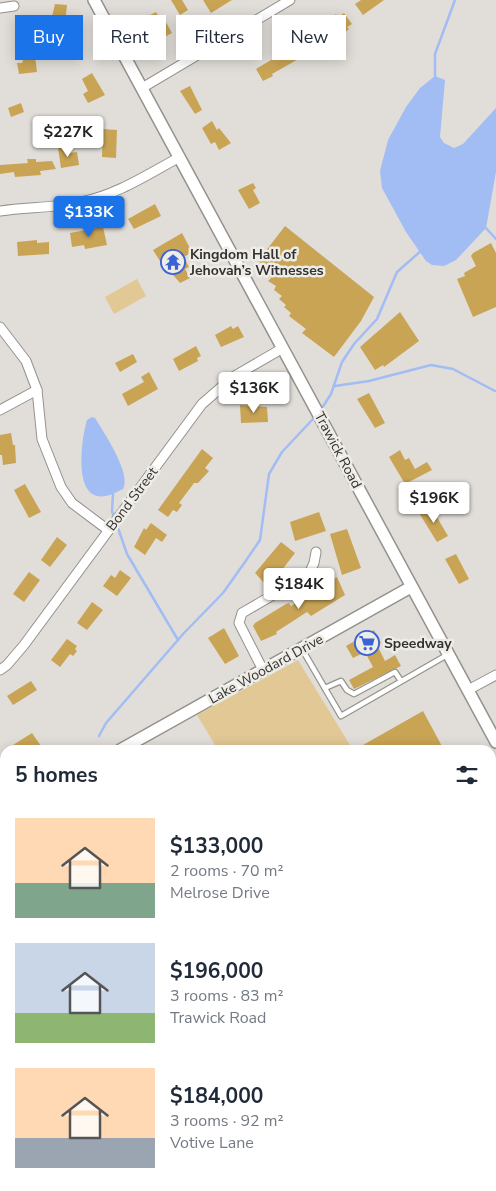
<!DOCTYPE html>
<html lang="en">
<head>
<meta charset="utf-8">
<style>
	:root { --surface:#fff; --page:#f6f6f7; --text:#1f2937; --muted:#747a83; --accent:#1a73e8 }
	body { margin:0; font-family:"Nunito Sans",sans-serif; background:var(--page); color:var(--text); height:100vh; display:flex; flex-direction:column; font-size:19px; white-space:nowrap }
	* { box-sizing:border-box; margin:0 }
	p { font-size:16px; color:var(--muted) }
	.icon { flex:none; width:28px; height:28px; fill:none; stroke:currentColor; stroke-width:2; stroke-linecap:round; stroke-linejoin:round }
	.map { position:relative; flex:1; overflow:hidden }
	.side { position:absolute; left:0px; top:745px; width:496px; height:446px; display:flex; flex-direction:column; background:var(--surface); border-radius:15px 15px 0 0; box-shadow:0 2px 12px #0003 }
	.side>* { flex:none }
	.banner { position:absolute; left:15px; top:15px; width:466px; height:45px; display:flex; gap:10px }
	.price { position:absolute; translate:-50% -42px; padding:0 11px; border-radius:5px; background:#fff; color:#222; font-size:16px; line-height:32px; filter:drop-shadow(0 1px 2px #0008) }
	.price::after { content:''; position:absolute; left:50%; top:30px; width:15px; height:11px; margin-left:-8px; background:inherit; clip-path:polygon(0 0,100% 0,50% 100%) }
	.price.on { background:var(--accent); color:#fff }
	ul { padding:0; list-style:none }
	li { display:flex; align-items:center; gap:15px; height:125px; padding:0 15px }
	li span { display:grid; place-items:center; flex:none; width:140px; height:100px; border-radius:0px; color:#555 }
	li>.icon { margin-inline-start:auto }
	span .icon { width:60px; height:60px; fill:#fffc; stroke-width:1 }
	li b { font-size:21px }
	h2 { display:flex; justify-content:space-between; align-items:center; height:60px; padding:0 15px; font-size:21px }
	.pill { padding:0 18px; border-radius:0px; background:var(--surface); box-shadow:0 2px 12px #0003; font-size:18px; line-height:45px }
	.pill.on { background:var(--accent); color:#fff }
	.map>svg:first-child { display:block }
</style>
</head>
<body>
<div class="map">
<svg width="496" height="1191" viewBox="0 0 496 1191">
	<rect width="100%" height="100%" fill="#e1ded9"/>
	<!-- green -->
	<g fill="#e1c895">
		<polygon points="137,279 146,296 114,314 105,297"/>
		<polygon points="298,660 353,750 218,750 197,715"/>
		<polygon points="0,1177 5,1177 5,1186 145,1186 145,1191 0,1191"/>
	</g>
	<!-- water -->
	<g fill="#a2bcf4">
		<polygon points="435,76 445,80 440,137 444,143 454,148 463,144 496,108 496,172 486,228 456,260 444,266 432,265 426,261 406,232 382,188 380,171 388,140 406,107 420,88"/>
		<path d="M92,417L95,418C104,433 132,474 123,489C115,493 106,498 97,496C74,490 82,437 87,420Z"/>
	</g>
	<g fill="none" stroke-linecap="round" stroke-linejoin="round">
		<!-- stream -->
		<g stroke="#a2bcf4" stroke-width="2.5">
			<polyline points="435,77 435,54 455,0"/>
			<polyline points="483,228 486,228 496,239"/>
			<polyline points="335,386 369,381 431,365 453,369 495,391"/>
			<polyline points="322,408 331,394 342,362 354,344 377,319 397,272 422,250"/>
			<polyline points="113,494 112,511 114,518"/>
			<polyline points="117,525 127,554 178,640"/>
			<polyline points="99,736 106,723 184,633 223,593 245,562 260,540 269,474 282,452 313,419"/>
			<polyline points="15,1191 16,1186"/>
		</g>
	</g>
	<!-- building -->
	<g fill="#c9a455">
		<polygon points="171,0 182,0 188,10 180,15"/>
		<polygon points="203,0 232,0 211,13"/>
		<polygon points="361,0 384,0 363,15 355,4"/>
		<polygon points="55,4 67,5 65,23 51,21"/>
		<polygon points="156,12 159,17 162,15 172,33 161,39 148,16"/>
		<polygon points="344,13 352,24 347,27 349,29 335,40 325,27 329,24 327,21 336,14 338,17"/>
		<polygon points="53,34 62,43 49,56 40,47"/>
		<polygon points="309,37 316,49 272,74 273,76 263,81 256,69"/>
		<polygon points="35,56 37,72 19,74 17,63 22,63 24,58"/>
		<polygon points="92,73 105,95 88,103 83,94 88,91 82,79"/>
		<polygon points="190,86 202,110 195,114 180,91"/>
		<polygon points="21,103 24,112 11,117 8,108"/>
		<polygon points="212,121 217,130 219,128 231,143 219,150 215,142 211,144 202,128"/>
		<polygon points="103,129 117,130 116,158 102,157"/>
		<polygon points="68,146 69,153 77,152 79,165 61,168 58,148"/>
		<polygon points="27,159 36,159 36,162 52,161 56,169 40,171 41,175 15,177 14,172 0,174 0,165 28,163"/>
		<polygon points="253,183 256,188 253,190 260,203 249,209 238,190"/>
		<polygon points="155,204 161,216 134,229 128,219"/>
		<polygon points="285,226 374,297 361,321 334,357 302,333 306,329 289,316 291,313 284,307 286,305 279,299 282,296 274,290 276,286 268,281 271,278 263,271 266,267 258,261"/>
		<polygon points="103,227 107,245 85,249 84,245 72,247 70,233"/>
		<polygon points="182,233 192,252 184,257 189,267 185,269 190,278 180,283 167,268 165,269 153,250"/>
		<polygon points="37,240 37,243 49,242 49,254 18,256 17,242"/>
		<polygon points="491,243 496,253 496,307 473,317 457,279 465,276 464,273 476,266 471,256 473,253"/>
		<polygon points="400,312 419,341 384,367 383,365 375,370 360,347"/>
		<polygon points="231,326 233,329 238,326 244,337 221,347 215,335"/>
		<polygon points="196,346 201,356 197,358 198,361 179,371 173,359"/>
		<polygon points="133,354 137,362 120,372 115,363"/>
		<polygon points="149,372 158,389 128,406 122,394 144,382 141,377"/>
		<polygon points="369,393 385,423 375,428 357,399"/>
		<polygon points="240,405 267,407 268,422 241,423"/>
		<polygon points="11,433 13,445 15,445 16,463 3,465 2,455 0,455 0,435"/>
		<polygon points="202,449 213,458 205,468 209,471 198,483 194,483 179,503 182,505 177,512 173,510 168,517 158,510"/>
		<polygon points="400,450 405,460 409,458 415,469 427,462 432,470 405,484 389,457"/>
		<polygon points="25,484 41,512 29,518 14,490"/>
		<polygon points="431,507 448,536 437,542 419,513"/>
		<polygon points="319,512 326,531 295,541 290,522"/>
		<polygon points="151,523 167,535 162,542 156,538 145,555 134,547 144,528 146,530"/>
		<polygon points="347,529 361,568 342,575 330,534"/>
		<polygon points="57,537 67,545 50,567 41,560"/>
		<polygon points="281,542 295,553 282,570 281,575 268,587 255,573"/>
		<polygon points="456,554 469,579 459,584 445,559"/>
		<polygon points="120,570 131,578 117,596 103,586 111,575 115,578"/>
		<polygon points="29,572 40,580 24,602 13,594"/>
		<polygon points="337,577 345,595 311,616 307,612 276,632 277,634 261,641 253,626 255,623 286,604 289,603 291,606 303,599"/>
		<polygon points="92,602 103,610 87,630 77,623"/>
		<polygon points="224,628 239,656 225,664 208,638"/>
		<polygon points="374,630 381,643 377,645 385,661 395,655 401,666 354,689 349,680 373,667 365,652 353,658 346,646"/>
		<polygon points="67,639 77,646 75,649 77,651 73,656 70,654 60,667 51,660"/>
		<polygon points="31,681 37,690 13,705 7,696"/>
		<polygon points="423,711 444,750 366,750 363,745"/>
		<polygon points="32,733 41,746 36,750 5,750"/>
	</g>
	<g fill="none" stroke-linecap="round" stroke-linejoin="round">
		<defs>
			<g id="lane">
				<polyline points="302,649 341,716 447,655"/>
				<polyline points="325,688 341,681 347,690 354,694 395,672 401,681"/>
				<polyline points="491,849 496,844"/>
				<polyline points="491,911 496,915"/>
			</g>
			<g id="street">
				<polyline points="0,8 14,6"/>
				<polyline points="142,88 290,0"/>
				<path d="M0,211C27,207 55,208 81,202C117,195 148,174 180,157"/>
				<polyline points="0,327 26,361 37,390 42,439 61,487 72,503 108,530"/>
				<polyline points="0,410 37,390"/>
				<polyline points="0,670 7,665 24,645 202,404 233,377 283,348"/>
				<polyline points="263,670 239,623 242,613 309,574 314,563 316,552"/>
				<polyline points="468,690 496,675"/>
				<polyline points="157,1186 157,1191"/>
			</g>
			<g id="secondary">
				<polyline points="94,0 496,742"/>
				<polyline points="120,750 411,587"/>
				<polyline points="0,832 5,827"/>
			</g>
		</defs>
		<!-- lane casing -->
		<use href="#lane" stroke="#94928d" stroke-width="7"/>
		<!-- street casing -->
		<use href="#street" stroke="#94928d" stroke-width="11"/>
		<!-- secondary casing -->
		<use href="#secondary" stroke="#94928d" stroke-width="14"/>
		<!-- lane -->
		<use href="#lane" stroke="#fff" stroke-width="4.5"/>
		<!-- street -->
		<use href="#street" stroke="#fff" stroke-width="9"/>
		<!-- secondary -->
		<use href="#secondary" stroke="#fff" stroke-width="11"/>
	</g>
	<!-- icons -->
	<defs>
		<symbol id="temple-ring" viewBox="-11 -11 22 22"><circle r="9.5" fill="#eeece6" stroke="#3a64d5" stroke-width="1.5"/><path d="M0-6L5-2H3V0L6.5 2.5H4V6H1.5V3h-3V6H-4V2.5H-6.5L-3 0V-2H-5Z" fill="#3a64d5"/></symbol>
		<symbol id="supermarket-ring" viewBox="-11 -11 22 22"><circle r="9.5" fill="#eeece6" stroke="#3a64d5" stroke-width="1.5"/><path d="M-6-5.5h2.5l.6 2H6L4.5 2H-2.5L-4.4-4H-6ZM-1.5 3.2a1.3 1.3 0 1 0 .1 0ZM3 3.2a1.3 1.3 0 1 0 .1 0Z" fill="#3a64d5"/></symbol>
	</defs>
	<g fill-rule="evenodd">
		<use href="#temple-ring" x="159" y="248" width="28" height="28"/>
		<use href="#supermarket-ring" x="353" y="629" width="28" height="28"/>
	</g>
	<g text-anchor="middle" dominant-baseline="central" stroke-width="5" stroke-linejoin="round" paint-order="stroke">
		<!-- poi labels -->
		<g font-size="14" font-weight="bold" fill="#333230" stroke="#eeece6" text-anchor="start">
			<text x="190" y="254">Kingdom Hall of<tspan x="190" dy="16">Jehovah’s Witnesses</tspan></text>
			<text x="384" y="643">Speedway</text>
		</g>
		<!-- street labels -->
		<g font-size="14" fill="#333230" stroke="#eeece6">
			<text transform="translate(338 450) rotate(62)">Trawick Road</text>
			<text transform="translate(132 499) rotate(-53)">Bond Street</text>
			<text transform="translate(266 669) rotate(-29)">Lake Woodard Drive</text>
		</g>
	</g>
</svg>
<b class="price" style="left:68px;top:158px">$227K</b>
<b class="price on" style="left:89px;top:238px">$133K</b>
<b class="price" style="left:254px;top:414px">$136K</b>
<b class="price" style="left:434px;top:524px">$196K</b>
<b class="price" style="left:299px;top:610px">$184K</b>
<div class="banner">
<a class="pill on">Buy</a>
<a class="pill">Rent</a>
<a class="pill">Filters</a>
<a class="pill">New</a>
</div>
<section class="side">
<h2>5 homes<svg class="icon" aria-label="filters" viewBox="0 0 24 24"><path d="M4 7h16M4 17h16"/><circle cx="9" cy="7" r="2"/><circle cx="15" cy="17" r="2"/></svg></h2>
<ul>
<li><span style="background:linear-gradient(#ffd9b3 65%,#7fa58c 0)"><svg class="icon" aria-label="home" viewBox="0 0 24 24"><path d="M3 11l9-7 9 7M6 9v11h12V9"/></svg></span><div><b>$133,000</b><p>2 rooms · 70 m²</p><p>Melrose Drive</p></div></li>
<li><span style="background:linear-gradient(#c9d6e8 70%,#8fb573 0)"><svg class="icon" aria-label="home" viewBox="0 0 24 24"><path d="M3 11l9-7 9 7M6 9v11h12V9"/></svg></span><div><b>$196,000</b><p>3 rooms · 83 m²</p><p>Trawick Road</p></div></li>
<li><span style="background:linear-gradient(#ffd9b3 70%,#9aa5b1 0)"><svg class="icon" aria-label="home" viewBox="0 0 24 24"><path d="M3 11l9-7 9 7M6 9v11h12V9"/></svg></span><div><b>$184,000</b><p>3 rooms · 92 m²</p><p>Votive Lane</p></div></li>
</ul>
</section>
</div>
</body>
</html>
